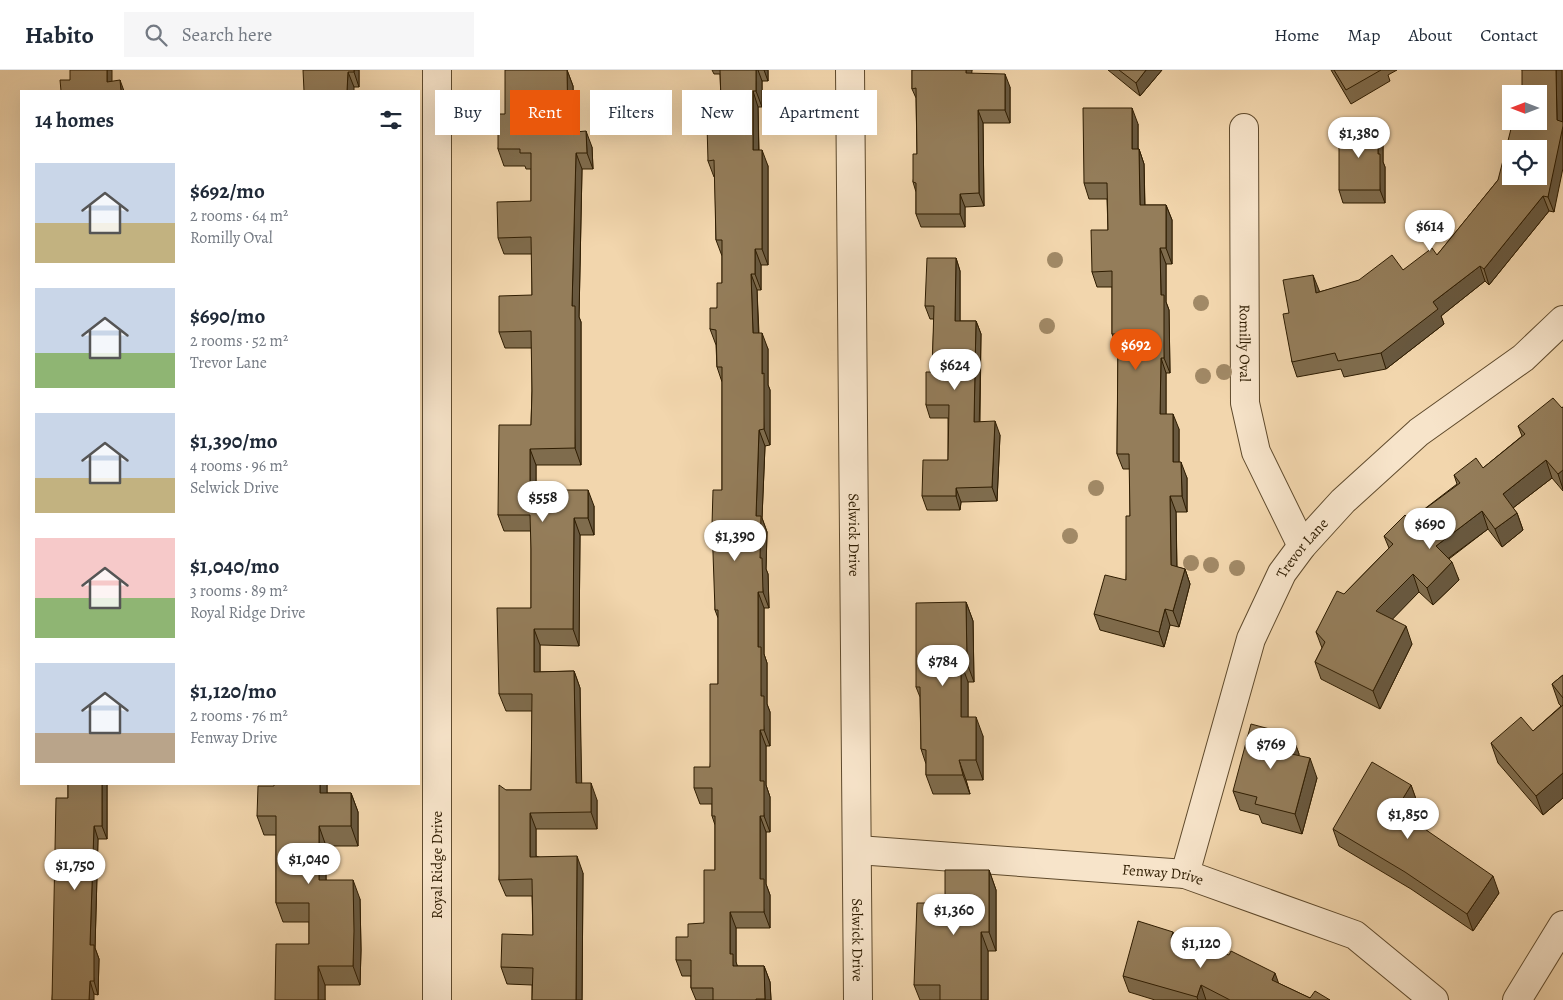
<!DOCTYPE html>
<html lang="en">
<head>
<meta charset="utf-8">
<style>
	:root { --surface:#fff; --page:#f6f6f7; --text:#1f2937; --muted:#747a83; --line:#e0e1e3; --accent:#ea580c }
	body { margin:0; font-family:Alegreya,serif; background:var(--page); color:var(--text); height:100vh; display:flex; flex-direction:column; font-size:19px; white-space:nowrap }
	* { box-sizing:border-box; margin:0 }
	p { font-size:16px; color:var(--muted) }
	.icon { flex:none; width:28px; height:28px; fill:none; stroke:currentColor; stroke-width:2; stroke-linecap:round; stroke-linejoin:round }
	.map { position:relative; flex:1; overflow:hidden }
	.drawer { position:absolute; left:20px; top:20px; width:400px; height:695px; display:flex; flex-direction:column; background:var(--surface); border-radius:0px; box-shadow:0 5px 20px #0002 }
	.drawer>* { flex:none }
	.top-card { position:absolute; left:435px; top:20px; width:475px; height:45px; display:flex; gap:10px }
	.needle { width:32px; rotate:270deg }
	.fabs { position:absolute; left:1502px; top:15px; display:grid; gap:10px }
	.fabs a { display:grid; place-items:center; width:45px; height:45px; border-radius:0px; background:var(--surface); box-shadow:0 5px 20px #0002; font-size:25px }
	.price { position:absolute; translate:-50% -42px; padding:0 11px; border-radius:18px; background:#fff; color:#222; font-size:16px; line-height:32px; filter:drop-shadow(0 1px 2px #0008) }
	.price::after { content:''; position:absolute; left:50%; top:30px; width:15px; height:11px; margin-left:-8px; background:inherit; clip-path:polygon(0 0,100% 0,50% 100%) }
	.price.active { background:var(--accent); color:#fff }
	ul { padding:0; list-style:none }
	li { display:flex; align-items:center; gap:15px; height:125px; padding:0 15px }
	li span { display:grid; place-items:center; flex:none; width:140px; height:100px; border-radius:0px; color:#555 }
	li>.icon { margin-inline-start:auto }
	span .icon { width:60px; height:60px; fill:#fffc; stroke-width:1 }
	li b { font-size:21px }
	h2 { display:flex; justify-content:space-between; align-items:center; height:60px; padding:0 15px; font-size:21px }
	.tag { padding:0 18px; border-radius:0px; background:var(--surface); box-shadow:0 5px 20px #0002; font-size:18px; line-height:45px }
	.tag.active { background:var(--accent); color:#fff }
	header { display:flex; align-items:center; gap:30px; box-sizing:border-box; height:70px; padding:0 25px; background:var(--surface); border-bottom:1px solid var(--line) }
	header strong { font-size:24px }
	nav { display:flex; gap:28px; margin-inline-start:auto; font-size:18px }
	.search { width:350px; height:45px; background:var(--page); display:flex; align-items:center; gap:12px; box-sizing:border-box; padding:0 18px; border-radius:0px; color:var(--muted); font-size:19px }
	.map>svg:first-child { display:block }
</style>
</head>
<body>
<header>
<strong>Habito</strong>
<div class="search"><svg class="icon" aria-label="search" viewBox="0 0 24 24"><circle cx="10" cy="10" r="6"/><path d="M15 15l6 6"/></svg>Search here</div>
<nav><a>Home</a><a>Map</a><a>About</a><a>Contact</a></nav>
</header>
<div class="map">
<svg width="1563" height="930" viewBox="0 0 1563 930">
	<rect width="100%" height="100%" fill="#f2d6ad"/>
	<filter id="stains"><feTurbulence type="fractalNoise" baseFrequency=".004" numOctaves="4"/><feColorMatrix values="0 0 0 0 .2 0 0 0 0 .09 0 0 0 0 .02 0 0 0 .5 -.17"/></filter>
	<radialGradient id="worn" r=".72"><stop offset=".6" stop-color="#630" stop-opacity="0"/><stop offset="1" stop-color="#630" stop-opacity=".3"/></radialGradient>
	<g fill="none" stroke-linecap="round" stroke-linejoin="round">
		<defs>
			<g id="minor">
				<polyline points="437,0 437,930"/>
				<path id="s1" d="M850,0L858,930"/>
				<path id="s2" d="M1244,58L1245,333L1256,382L1302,476"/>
				<path id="s3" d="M858,780L1185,804L1355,865L1434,930"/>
				<path id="s4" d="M1185,804L1251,569L1282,503L1302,476L1343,431L1419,362L1523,288L1563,250"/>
				<polyline points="1517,930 1563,855"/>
			</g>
		</defs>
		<!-- minor casing -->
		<use href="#minor" stroke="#5f4a2c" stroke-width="30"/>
		<!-- minor -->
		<use href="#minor" stroke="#f7e4ca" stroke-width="28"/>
	</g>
	<!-- trees -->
	<g fill="#a18966">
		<circle cx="1055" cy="190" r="8"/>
		<circle cx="1201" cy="233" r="8"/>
		<circle cx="1047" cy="256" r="8"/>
		<circle cx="1224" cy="302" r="8"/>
		<circle cx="1203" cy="306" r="8"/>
		<circle cx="1096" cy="418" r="8"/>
		<circle cx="1070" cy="466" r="8"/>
		<circle cx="1191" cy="493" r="8"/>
		<circle cx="1211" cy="495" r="8"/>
		<circle cx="1237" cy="498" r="8"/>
	</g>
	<!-- wall -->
	<g fill="#7f6c4d" stroke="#2e1c01">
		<polygon points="303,0 359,0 359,17 354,17"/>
		<polygon points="567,0 573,16 574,56 575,56 577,62 592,77 593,99 582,99 579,247 581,252 581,395 536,395 536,420 594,436 594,465 580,465 579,576 540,575 540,602 574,601 580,618 581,713 597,730 597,759 536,759 536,786 583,803 582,930 532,930 532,915 507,914 501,897 533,865 532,826 506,826 499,810 506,720 531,720 532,641 506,641 499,624 531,538 531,461 504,461 498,445 531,355 532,321 532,278 505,278 499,262 532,225 532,184 504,184 498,168 531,131 531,99 526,99 525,96 504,96 498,79 505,44"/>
		<polygon points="712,0 768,0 768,11 762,11 762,37 758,37 759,80 768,96 768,195 761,195 761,220 757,220 759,263 768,279 768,315 770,320 770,375 765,376 762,448 767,462 766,499 768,504 769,538 764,538 764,584 767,593 767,634 770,642 770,676 766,676 766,715 770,727 770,762 766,762 766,814 770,825 770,858 736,858 736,892 737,896 764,896 770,912 771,930 696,930 691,918 691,906 682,906 676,890 688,867 704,853 715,800 715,755 712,746 712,734 700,734 694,718 710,697 718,614 718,548 715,540 722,420 722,312 717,297 716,275 710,259 717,238 722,213 722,186 716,170 715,107 714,107 708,91 715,54 721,31 720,4 714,4"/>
		<polygon points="912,0 972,0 971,3 1010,17 1010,53 983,53 984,136 965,137 965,157 921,157 916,144 916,122 913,112 917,84 916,28 912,19"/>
		<polygon points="1108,0 1162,0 1140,26"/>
		<polygon points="1331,0 1397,0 1388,5 1390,11 1351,34"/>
		<polygon points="1522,0 1562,0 1562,52 1554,142 1549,141 1489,215 1485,211 1441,246 1444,254 1386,299 1344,307 1341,299 1297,307 1292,292 1289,243 1319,220 1319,222 1403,200 1437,185 1498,110 1539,51"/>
		<polygon points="1138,54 1138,79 1139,79 1144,94 1145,135 1166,135 1172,150 1172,194 1166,194 1166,232 1169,240 1170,303 1166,303 1166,344 1179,359 1179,392 1187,408 1187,442 1176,442 1177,497 1185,499 1190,514 1179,557 1170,555 1164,577 1100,560 1094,544 1126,510 1130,446 1130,399 1123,399 1117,384 1118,279 1112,264 1112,217 1097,217 1092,202 1108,160 1107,129 1089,129 1084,113"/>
		<polygon points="1378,58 1383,71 1383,92 1385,97 1385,133 1343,133 1339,120"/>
		<polygon points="956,188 960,201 960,251 976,251 981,264 980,352 1000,365 997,431 961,432 960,440 927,440 922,426 948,390 948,348 930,348 926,335 932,302 934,249 930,249 925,236"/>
		<polygon points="1563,337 1563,421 1552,408 1513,438 1517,443 1523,460 1502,477 1488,459 1449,489 1459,510 1433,535 1419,522 1392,549 1412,574 1380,639 1321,609 1315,592 1322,578 1316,562 1344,524 1389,478 1384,466 1410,450 1457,414 1454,405 1483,398 1522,366 1518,356"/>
		<polygon points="966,532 973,551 974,612 968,612 968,647 983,666 983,710 966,710 970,724 933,724 926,705 926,694 921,679 920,627 916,617"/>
		<polygon points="1563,605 1563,728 1543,745 1498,693 1491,673 1533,661 1561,636 1559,634 1552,614"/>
		<polygon points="1292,665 1299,684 1299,686 1317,708 1302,764 1262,753 1259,745 1240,740 1233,721"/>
		<polygon points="68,714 107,714 107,769 98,769 95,878 99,889 98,925 94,924 52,930 68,728"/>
		<polygon points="327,714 327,723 351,723 358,742 358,776 326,776 326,810 360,829 361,880 360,915 325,915 325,930 309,874 309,852 283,852 276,833 276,765 264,765 257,746 274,716"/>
		<polygon points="1411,715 1417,732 1411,742 1420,748 1424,758 1499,823 1473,861 1411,819 1339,776 1333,759"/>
		<polygon points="989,800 996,820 996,881 988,881 988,930 920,930 914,915 945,833"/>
		<polygon points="1176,870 1278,913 1310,928 1330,930 1155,930 1129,922 1123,906"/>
	</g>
	<!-- shaded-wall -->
	<g fill="#68583f" stroke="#2e1c01">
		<polygon points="107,0 112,0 112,21 107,12"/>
		<polygon points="354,0 359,0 359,17 354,2"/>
		<polygon points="567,0 573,16 574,72 568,56"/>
		<polygon points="756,0 758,0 762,11 762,37 756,21"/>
		<polygon points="764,0 768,0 768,11"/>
		<polygon points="966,0 972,0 971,16 966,3"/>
		<polygon points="1146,0 1162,0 1140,26 1136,13"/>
		<polygon points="1556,0 1562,0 1563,98 1554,142 1548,127 1557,50"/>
		<polygon points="348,2 354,17 354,21 347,21"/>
		<polygon points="1005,4 1010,17 1010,53 1005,40"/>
		<polygon points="120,10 124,21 121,21"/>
		<polygon points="753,21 758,37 759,96 753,80"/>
		<polygon points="1132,38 1138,54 1138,94 1132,79"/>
		<polygon points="978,40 983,53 984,136 979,123"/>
		<polygon points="1378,58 1383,71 1383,92 1385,97 1385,133 1380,120 1378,84"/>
		<polygon points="586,61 592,77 593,99 587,83"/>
		<polygon points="1139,79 1144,94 1145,151 1140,135"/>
		<polygon points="762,80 768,96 768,195 762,179"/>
		<polygon points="576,83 582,99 579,247 581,252 581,395 575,378 572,236"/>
		<polygon points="960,124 965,137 965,157 960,144"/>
		<polygon points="1543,126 1549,141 1489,215 1484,199"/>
		<polygon points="1166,135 1172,150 1172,194 1166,178"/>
		<polygon points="1160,178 1166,194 1166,232 1169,240 1170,303 1164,288 1161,225"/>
		<polygon points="755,179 761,195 761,220 755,204"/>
		<polygon points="956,188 960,201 960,265 955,251"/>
		<polygon points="1480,196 1485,211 1441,246 1444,254 1386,299 1381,283 1433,232"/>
		<polygon points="751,204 757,220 759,279 753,263"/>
		<polygon points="1313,205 1319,220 1322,238 1316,223"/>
		<polygon points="976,251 981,264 979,365 974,352"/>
		<polygon points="762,263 768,279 768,315 770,320 770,375 764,359 762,304"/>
		<polygon points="1161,288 1166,303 1166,359 1160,344"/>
		<polygon points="1173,344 1179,359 1179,408 1173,392"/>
		<polygon points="995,351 1000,365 997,431 992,417"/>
		<polygon points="759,360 765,376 762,448 767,462 766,499 768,504 769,538 763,522 756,446"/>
		<polygon points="530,379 536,395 536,437 530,420"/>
		<polygon points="1546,390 1552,408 1509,441 1503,424"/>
		<polygon points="1181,392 1187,408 1187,442 1182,426"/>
		<polygon points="1563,400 1563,419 1558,404"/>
		<polygon points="956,418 961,432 960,440 956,426"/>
		<polygon points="588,420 594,436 594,465 588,448"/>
		<polygon points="1170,426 1176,442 1177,511 1171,495"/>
		<polygon points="1482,441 1488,459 1442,493 1436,476"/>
		<polygon points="1517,443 1523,460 1502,477 1495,459"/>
		<polygon points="574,448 580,465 579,576 573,559"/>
		<polygon points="1452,492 1459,510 1433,535 1427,518"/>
		<polygon points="1185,499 1190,514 1179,557 1173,541"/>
		<polygon points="1413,504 1419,522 1383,559 1376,541"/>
		<polygon points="758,522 764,538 764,584 767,593 767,634 770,642 770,676 764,660 761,626 758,577"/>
		<polygon points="966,532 973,551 974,612 967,593"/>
		<polygon points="1165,539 1170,555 1164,577 1159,562"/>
		<polygon points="1406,556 1412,574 1380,639 1373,621"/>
		<polygon points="534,559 540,575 540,618 534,602"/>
		<polygon points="961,593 968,612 968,666 961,647"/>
		<polygon points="574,601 580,618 582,730 576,713"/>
		<polygon points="976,647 983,666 983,710 976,690"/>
		<polygon points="760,660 766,676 766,715 770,727 770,762 764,746 760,711"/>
		<polygon points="1292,665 1299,684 1294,702 1287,683"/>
		<polygon points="1310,688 1317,708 1302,764 1295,744"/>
		<polygon points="959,690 966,710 970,724 963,705"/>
		<polygon points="1563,703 1563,728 1543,745 1536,726"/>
		<polygon points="591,713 597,730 597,759 591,742"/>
		<polygon points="102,714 107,714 107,769 102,756"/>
		<polygon points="320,714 327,714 327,742 320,723"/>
		<polygon points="1411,715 1417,732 1405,752 1399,735"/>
		<polygon points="351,723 358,742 358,776 351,756"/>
		<polygon points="530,743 536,759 536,803 530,787"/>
		<polygon points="760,746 766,762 766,814 770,825 770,858 764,842 760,809"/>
		<polygon points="1420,748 1426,765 1416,753"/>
		<polygon points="94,756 98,769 95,878 99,889 98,925 94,911 90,875"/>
		<polygon points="319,756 326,776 326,829 319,810"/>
		<polygon points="577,786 583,803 582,930 576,930"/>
		<polygon points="989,800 996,820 996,881 989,862"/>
		<polygon points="1493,806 1499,823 1473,861 1467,844"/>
		<polygon points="353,810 360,829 361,880 360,915 353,896"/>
		<polygon points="730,842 736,858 736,892 739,900 733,896 730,884"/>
		<polygon points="981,862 988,881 988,930 981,930"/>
		<polygon points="1173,862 1179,878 1171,868"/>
		<polygon points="318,896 325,915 325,930 318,930"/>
		<polygon points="764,896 770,912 771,930 765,930 765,929"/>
		<polygon points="1275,903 1281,920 1272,910"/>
		<polygon points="90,911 94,924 94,930 89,930"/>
		<polygon points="1201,915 1206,930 1198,930 1197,927"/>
	</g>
	<!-- building -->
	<g fill="#947d5a" stroke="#2e1c01" fill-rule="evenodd">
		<polygon points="70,0 107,0 107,12 120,10 121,21 61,21 60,10 70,10"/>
		<polygon points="303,0 354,0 354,2 348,2 347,21 304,21"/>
		<polygon points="505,0 567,0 568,56 575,56 575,62 586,61 587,83 576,83 572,236 575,236 575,378 530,379 530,420 588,420 588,448 574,448 573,559 534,559 534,602 574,601 576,713 591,713 591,742 530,743 530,787 577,786 576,930 532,930 533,898 501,897 502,864 533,865 532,809 499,810 499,715 506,720 531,720 532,624 499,624 497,538 531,538 531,479 530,445 498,445 499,355 531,355 532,321 531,261 499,262 499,226 532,225 531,167 498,168 497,132 531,131 531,83 520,83 520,79 498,79 498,44 505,44"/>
		<polygon points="720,0 756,0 756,21 753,21 753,80 762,80 762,179 755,179 755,204 751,204 753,263 762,263 762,304 764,303 764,359 759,360 756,446 761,446 760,488 762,488 763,522 758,522 758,577 761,577 761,626 764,626 764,660 760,660 760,711 764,711 764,746 760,746 760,809 764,809 764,842 730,842 730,884 733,884 733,896 764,896 765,929 756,929 756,930 713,930 713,918 691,918 691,890 676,890 676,867 688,867 688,854 704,853 704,800 715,800 715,746 712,746 712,718 694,718 694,697 710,697 710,614 718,614 718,540 715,540 712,455 713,420 722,420 722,297 717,297 716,260 710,259 710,238 717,238 717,213 722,213 722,170 716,170 714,90 708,91 707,55 715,54 715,31 721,31"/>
		<polygon points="912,0 966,0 966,3 1005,4 1005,40 978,40 979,123 960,124 960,144 916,144 916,113 913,112 913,84 917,84 916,18 912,19"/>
		<polygon points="1119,0 1146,0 1136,13"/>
		<polygon points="1334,0 1381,0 1346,20"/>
		<path d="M1522,0H1556L1557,50L1563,52V56L1548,127L1543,126L1484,199L1480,196L1433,232L1438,239L1381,283L1338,291L1335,283L1292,292L1283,244L1289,243L1283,210L1313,205L1316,223L1359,210L1392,185L1403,200L1432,178L1437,185L1498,110L1513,51H1539V24H1522ZM1511,79H1539V106H1511Z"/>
		<polygon points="1083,38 1132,38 1132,79 1139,79 1140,135 1166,135 1166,178 1160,178 1161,225 1164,225 1164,288 1161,288 1160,344 1173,344 1173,392 1181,392 1182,426 1170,426 1171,495 1185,499 1173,541 1165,539 1159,562 1094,544 1105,505 1126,510 1126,446 1130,446 1129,384 1117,384 1118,264 1112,264 1112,201 1092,202 1091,160 1108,160 1107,113 1084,113"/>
		<polygon points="1339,58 1378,58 1378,84 1380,84 1380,120 1339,120"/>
		<polygon points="927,188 956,188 955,251 976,251 974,352 995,351 992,417 956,418 956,426 922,426 923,390 948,390 949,335 926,335 926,302 932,302 934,236 925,236"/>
		<polygon points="1553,328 1562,338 1563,337 1563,400 1558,404 1546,390 1503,424 1517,443 1495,459 1482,441 1436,476 1452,492 1427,518 1413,504 1376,541 1406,556 1373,621 1315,592 1325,572 1316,562 1337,521 1344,524 1393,474 1384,466 1405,445 1410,450 1460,413 1454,405 1476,388 1483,398 1525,364 1518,356"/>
		<polygon points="966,532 967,593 961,593 961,647 976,647 976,690 959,690 963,705 926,705 926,680 921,679 920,617 916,617 916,533"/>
		<polygon points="1563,605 1563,628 1552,614"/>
		<polygon points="1563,635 1563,703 1536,726 1491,673 1521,647 1533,661"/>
		<polygon points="1251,654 1292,665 1287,683 1310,688 1295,744 1255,734 1257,727 1233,721"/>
		<polygon points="1372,692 1411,715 1399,735 1420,748 1416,753 1493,806 1467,844 1405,802 1333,759"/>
		<polygon points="68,714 102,714 102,756 94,756 90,875 94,875 94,911 90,911 89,930 52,930 56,728 68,728"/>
		<polygon points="274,714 320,714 320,723 351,723 351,756 319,756 319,810 353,810 354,861 353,896 318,896 318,930 275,930 276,874 309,874 309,833 276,833 276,746 257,746 258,716 274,716"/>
		<polygon points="945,800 989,800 989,862 981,862 981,930 940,930 940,915 914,915 917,833 945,833"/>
		<polygon points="1138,851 1173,862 1171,868 1229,885 1231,881 1275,903 1272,910 1310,928 1315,921 1330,930 1230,930 1201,915 1197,927 1123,906"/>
	</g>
	<g text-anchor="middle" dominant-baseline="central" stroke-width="5" stroke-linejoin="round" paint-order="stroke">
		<!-- street labels -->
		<g font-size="15" fill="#2e1c01" stroke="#f7e4ca">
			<text stroke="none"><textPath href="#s2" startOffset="215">Romilly Oval</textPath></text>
			<text stroke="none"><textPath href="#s1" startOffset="465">Selwick Drive</textPath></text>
			<text stroke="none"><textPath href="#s4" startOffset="349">Trevor Lane</textPath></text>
			<text transform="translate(437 795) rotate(-90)">Royal Ridge Drive</text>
			<text stroke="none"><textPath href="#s3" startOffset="306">Fenway Drive</textPath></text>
			<text stroke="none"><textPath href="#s1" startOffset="870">Selwick Drive</textPath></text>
		</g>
	</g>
	<rect width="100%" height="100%" filter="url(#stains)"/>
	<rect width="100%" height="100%" fill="url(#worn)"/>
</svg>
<div class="fabs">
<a><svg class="needle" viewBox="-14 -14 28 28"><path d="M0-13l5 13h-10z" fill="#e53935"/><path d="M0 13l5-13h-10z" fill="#747a83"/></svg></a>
<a><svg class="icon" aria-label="locate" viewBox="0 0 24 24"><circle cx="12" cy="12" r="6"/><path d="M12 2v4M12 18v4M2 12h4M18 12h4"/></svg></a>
</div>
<b class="price" style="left:1359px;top:89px">$1,380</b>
<b class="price" style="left:1430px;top:182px">$614</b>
<b class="price active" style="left:1136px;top:301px">$692</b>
<b class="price" style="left:955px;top:321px">$624</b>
<b class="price" style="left:543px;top:453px">$558</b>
<b class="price" style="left:1430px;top:480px">$690</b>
<b class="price" style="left:735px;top:492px">$1,390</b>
<b class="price" style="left:943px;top:617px">$784</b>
<b class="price" style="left:1271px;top:700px">$769</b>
<b class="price" style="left:1408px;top:770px">$1,850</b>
<b class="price" style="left:309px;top:815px">$1,040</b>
<b class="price" style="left:75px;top:821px">$1,750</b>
<b class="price" style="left:954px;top:866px">$1,360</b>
<b class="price" style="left:1201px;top:899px">$1,120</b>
<div class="top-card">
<a class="tag">Buy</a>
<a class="tag active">Rent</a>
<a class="tag">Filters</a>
<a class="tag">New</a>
<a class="tag">Apartment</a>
</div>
<section class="drawer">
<h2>14 homes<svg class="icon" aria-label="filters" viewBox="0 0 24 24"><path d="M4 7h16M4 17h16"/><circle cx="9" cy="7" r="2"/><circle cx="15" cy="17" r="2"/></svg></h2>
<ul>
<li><span style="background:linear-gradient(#c9d6e8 60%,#c2b280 0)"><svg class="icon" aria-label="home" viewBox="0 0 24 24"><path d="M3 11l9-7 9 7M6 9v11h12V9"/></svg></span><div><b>$692/mo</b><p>2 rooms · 64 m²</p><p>Romilly Oval</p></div></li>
<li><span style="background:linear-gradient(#c9d6e8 65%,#8fb573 0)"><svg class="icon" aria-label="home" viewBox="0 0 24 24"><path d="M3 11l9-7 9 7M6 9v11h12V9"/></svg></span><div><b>$690/mo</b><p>2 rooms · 52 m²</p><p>Trevor Lane</p></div></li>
<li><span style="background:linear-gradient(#c9d6e8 65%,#c2b280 0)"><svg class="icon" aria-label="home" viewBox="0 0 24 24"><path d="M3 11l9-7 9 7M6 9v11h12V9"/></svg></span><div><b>$1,390/mo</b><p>4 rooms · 96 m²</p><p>Selwick Drive</p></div></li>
<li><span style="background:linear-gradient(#f6c9c9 60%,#8fb573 0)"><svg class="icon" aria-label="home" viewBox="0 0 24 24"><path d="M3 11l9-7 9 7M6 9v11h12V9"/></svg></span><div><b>$1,040/mo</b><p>3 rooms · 89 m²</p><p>Royal Ridge Drive</p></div></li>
<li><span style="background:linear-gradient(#c9d6e8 70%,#b9a48a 0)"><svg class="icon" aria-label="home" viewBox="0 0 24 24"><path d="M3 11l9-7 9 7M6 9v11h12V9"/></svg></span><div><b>$1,120/mo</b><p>2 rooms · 76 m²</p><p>Fenway Drive</p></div></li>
</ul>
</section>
</div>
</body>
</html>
